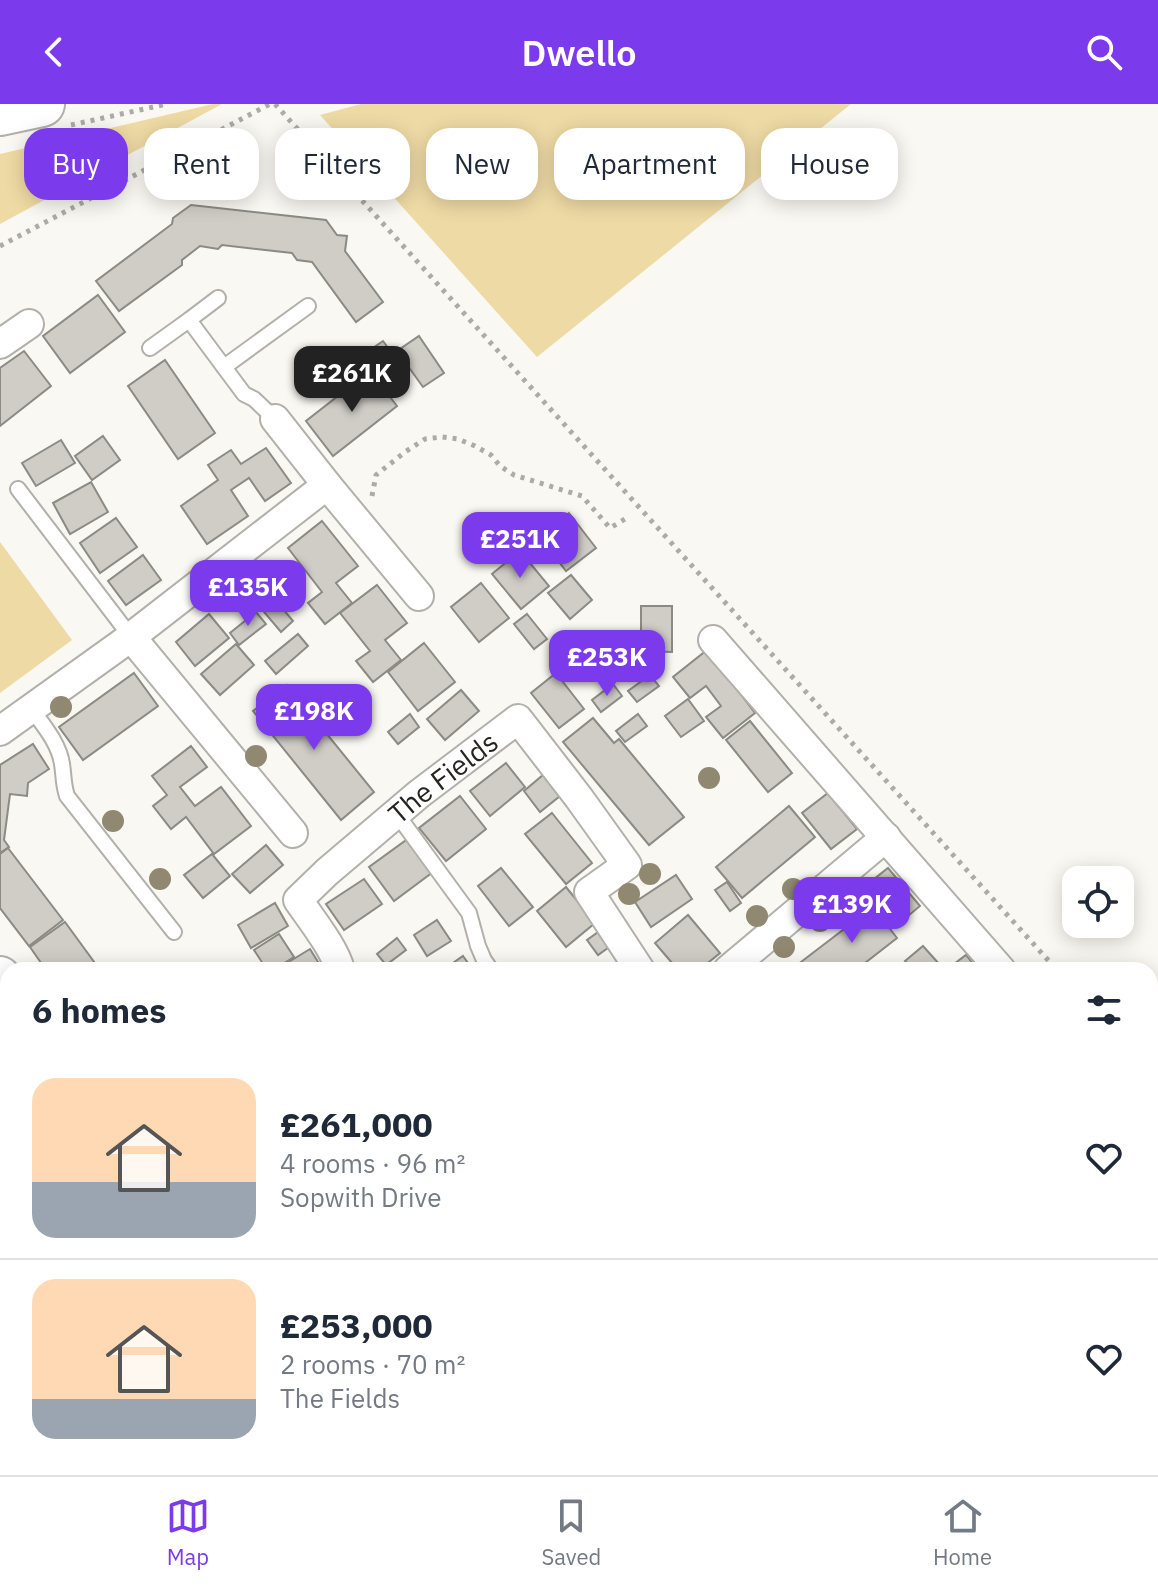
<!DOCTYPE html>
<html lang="en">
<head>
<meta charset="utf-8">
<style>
	:root { --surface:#fff; --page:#f6f6f7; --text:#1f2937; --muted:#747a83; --line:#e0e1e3; --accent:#7c3aed }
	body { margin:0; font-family:"IBM Plex Sans",sans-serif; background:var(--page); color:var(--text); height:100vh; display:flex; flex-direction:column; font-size:30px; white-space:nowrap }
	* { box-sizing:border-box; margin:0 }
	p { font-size:26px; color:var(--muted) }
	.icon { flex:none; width:44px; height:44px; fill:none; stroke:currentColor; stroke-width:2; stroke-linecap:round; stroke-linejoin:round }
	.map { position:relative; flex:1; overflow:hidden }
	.details { position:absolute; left:0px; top:858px; width:1158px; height:514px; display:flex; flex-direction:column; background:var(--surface); border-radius:24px 24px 0 0; box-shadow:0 4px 20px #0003 }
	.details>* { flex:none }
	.hud { position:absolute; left:24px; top:24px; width:1110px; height:72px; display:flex; gap:16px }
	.controls { position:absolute; left:1062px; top:762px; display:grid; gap:16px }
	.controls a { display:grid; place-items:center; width:72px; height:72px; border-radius:16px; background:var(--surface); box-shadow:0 4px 20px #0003; font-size:40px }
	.price { position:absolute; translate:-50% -68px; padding:0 18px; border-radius:16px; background:var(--accent); color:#fff; font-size:26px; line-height:52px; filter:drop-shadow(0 2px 4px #0008) }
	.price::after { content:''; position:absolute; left:50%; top:48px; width:24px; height:18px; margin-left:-12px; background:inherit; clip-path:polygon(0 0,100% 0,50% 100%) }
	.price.current { background:#222; color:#fff }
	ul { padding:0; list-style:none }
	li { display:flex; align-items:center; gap:24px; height:200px; padding:0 32px }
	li+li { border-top:2px solid var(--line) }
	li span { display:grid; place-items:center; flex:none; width:224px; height:160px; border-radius:24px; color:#555 }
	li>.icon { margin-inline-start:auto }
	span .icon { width:96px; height:96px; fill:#fffc; stroke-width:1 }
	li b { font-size:34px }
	h2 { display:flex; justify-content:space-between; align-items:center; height:96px; padding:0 32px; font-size:34px }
	.tag { padding:0 28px; border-radius:24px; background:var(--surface); box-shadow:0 4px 20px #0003; font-size:28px; line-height:72px }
	.tag.current { background:var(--accent); color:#fff }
	header { display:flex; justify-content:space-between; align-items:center; height:104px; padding:0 32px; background:var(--accent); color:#fff; font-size:36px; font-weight:600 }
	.tab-bar { display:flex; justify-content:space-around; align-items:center; height:112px; border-top:2px solid var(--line); background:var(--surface); font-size:22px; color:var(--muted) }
	.tab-bar a { display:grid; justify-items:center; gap:4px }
	.tab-bar .current { color:var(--accent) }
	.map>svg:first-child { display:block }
</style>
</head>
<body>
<header><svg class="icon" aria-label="back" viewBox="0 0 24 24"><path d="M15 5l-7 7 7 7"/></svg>Dwello<svg class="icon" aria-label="search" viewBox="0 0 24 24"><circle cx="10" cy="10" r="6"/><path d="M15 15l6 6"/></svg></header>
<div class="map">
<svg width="1158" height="1371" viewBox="0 0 1158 1371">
	<rect width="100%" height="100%" fill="#faf8f2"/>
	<!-- green -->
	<g fill="#eedaa4">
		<polygon points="213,0 222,0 0,120 0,50"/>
		<polygon points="361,0 851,0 537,253 320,11"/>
		<polygon points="0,438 72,536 0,589"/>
		<path d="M818,1364H889L891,1371H842C832,1365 826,1371 817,1367Z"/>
		<polygon points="898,1364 959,1364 963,1371 901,1371"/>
		<polygon points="970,1364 1019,1364 1023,1371 975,1371"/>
	</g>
	<!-- building -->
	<g fill="#d0cdc7" stroke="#8c8a85" stroke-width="2">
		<polygon points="191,101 326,116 337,131 347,132 345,147 383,198 356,218 312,158 297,156 292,149 222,141 218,145 200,142 182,156 182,161 119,207 96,177 172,120 173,114"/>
		<polygon points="98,191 125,228 70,269 43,232"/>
		<polygon points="419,232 444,269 423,283 397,247"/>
		<polygon points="383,237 402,263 380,279 361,252"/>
		<polygon points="24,247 51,282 0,322 0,264"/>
		<polygon points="165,256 215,329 178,355 128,282"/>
		<polygon points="370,267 397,302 333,352 306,317"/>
		<polygon points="103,332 120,356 92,376 75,352"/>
		<polygon points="61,336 75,359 36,382 22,359"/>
		<polygon points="266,344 291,379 265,397 249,374 231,386 248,412 207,440 181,402 218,376 208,361 231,346 241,360"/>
		<polygon points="91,378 108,408 70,430 53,399"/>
		<polygon points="569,409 596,444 566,467 539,432"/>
		<polygon points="116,414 137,443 100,469 80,439"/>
		<polygon points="322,417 358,462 336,479 352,499 325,520 308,499 322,488 288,444"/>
		<polygon points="520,447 549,482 521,505 492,470"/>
		<polygon points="143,451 161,476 126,501 108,477"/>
		<polygon points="571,471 592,496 570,515 548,489"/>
		<polygon points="481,479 509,514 479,538 451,503"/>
		<polygon points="377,481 407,519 385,536 401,556 373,578 356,557 370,547 340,509"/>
		<polygon points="272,492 293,517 281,528 259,502"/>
		<polygon points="641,502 672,502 672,548 641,547"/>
		<polygon points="256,508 266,520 239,541 230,529"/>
		<polygon points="209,510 229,534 195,562 176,538"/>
		<polygon points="527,510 547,535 534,545 514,520"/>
		<polygon points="298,530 308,542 276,570 265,557"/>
		<polygon points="424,539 455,578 418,607 388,568"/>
		<polygon points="236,540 254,561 220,591 201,570"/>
		<polygon points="707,546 755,609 723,634 706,613 721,602 706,582 690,594 673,573"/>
		<polygon points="134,569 158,602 83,656 59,623"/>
		<polygon points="556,569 584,605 559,624 531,589"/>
		<polygon points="650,571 659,582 637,598 628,587"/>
		<polygon points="613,580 622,592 601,608 592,596"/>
		<polygon points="287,581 374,688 341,716 253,607"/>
		<polygon points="461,586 479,607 445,636 427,615"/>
		<polygon points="688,595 704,617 681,633 665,612"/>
		<polygon points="410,610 419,623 398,640 388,628"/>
		<polygon points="638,610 647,622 625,638 616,627"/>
		<polygon points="593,614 614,639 619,635 684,713 649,741 563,638"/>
		<polygon points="750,617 792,669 768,688 726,636"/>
		<polygon points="33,640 49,665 28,679 27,692 10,690 4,736 9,743 0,749 0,661"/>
		<polygon points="191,642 207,663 180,683 195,702 221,683 251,722 214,750 186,713 171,725 153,702 167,691 152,672"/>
		<polygon points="506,659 525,683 490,712 470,687"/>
		<polygon points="543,671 560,692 540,708 524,687"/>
		<polygon points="828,689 857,725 831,745 802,709"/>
		<polygon points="460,692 486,725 446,757 419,724"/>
		<polygon points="789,702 815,733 742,794 716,763"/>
		<polygon points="552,709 592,759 566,780 525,730"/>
		<polygon points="409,734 433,768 394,797 369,763"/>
		<polygon points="266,741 283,761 250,789 232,770"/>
		<polygon points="8,744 63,816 29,842 0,804 0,750"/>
		<polygon points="212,750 230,772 203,794 184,771"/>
		<polygon points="501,764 533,803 509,822 478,782"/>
		<polygon points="888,764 920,802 896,822 864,783"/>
		<polygon points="676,771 692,795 651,823 635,798"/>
		<polygon points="364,775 382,800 344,826 326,800"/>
		<polygon points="727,778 741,799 730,807 715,786"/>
		<polygon points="566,783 595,819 566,843 537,807"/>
		<polygon points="275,799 288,822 251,844 238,821"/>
		<polygon points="873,803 897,834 856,866 802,866 797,861"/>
		<polygon points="688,811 720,849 699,866 678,866 655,839"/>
		<polygon points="437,816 451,837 427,852 414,831"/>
		<polygon points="65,818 100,866 46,866 30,843"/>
		<polygon points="601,826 612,841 598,851 587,836"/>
		<polygon points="279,830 294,853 273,866 267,866 254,846"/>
		<polygon points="397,834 406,846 386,861 377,850"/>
		<polygon points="923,842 940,861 935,866 914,866 905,857"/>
		<polygon points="310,845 323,866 291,866 287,859"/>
		<polygon points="966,851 978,866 946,866"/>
		<polygon points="463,852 473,866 443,866"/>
		<polygon points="1150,1024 1158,1025 1158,1059 1153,1052 1150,1051"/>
		<polygon points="0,1107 8,1119 8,1128 0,1134"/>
		<polygon points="1158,1161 1158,1214 1150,1220 1150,1166"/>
		<polygon points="8,1214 8,1246 0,1252 0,1217 1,1219"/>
		<polygon points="1158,1272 1158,1300 1157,1300 1151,1274"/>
		<polygon points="1158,1347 1158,1371 1130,1371 1117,1364 1150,1364 1150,1348"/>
		<polygon points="8,1362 8,1364 24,1364 29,1371 0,1371 0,1368"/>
		<polygon points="65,1364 90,1364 95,1371 69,1371"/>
		<polygon points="224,1364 272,1364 277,1371 229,1371"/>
		<polygon points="366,1364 413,1364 417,1371 370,1371"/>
		<polygon points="512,1364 536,1364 542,1371 503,1371"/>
		<polygon points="643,1364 688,1364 681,1371 650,1371"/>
		<polygon points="731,1364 772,1364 768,1371 763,1369 762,1371 727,1371"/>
	</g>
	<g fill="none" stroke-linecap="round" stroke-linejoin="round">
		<defs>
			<g id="lane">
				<polyline points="189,216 218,194"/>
				<polyline points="150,244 189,216 244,290 254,295 275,315"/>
				<polyline points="224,263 308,202"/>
				<polyline points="18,385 131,533"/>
				<path d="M31,604C43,621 59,639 62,660C64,672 63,680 67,692L174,828"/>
				<polyline points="396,709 469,809 478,842 484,856 491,866"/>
				<polyline points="0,964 8,975"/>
				<polyline points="1153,1255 1158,1253"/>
				<polyline points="108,1364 115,1371"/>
				<polyline points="124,1371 133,1364"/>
			</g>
			<g id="street">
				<polyline points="0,240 29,220"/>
				<polyline points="275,315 327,381"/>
				<polyline points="131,533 293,729"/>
				<polyline points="713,536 1001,866"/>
				<polyline points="0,627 131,533 327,381 419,492"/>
				<path id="s1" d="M340,866C335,845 311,815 298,796L327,768L419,690L518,615L579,694L627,761L589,788L640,866"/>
				<polyline points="728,866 886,733"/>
				<polyline points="1150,1003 1158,1007"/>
				<polyline points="0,1317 8,1310"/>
				<polyline points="1053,1364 1058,1371"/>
				<polyline points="802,1371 807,1364"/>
			</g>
			<g id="secondary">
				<polyline points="0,873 8,884"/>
				<polyline points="317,1364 322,1371"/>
			</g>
			<polyline id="primary" points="0,9 42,0"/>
		</defs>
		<!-- lane casing -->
		<use href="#lane" stroke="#b2b0aa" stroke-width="18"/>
		<!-- street casing -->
		<use href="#street" stroke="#b2b0aa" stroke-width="32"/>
		<!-- secondary casing -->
		<use href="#secondary" stroke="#b2b0aa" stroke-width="44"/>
		<!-- primary casing -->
		<use href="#primary" stroke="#b2b0aa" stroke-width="48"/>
		<!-- path -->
		<g stroke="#acaba6" stroke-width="5" stroke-dasharray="4 6" stroke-linecap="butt">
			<polyline points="275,0 1057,866"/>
			<polyline points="71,21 167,0"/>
			<polyline points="0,142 270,0"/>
			<polyline points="372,392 376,371 405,348 425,335 442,333 458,335 475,342 491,351 500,362 514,371 582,392 610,424 625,415"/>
			<polyline points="1150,945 1158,951"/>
			<polyline points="895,1364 897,1371"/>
			<polyline points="964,1364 967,1371"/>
		</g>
		<!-- lane -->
		<use href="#lane" stroke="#fff" stroke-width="14"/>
		<!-- street -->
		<use href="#street" stroke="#fff" stroke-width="28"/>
		<!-- secondary -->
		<use href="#secondary" stroke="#fff" stroke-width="40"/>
		<!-- primary -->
		<use href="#primary" stroke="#fff" stroke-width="44"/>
	</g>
	<!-- trees -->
	<g fill="#908870">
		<circle cx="261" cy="468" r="11"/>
		<circle cx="239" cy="484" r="11"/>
		<circle cx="61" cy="603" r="11"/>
		<circle cx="256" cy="652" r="11"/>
		<circle cx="709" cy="674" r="11"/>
		<circle cx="113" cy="717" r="11"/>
		<circle cx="650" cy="770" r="11"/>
		<circle cx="160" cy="775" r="11"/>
		<circle cx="850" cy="784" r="11"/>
		<circle cx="793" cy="785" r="11"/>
		<circle cx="629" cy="790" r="11"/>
		<circle cx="757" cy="812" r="11"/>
		<circle cx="820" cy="817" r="11"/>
		<circle cx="784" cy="843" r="11"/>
	</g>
	<g text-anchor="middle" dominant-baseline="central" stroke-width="8" stroke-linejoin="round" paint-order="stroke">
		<!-- street labels -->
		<g font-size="28" fill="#252422" stroke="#faf8f2">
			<text stroke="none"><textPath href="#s1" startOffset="272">The Fields</textPath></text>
		</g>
	</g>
</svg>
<div class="controls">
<a><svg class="icon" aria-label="locate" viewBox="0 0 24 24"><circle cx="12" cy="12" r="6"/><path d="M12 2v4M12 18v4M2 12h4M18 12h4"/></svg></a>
</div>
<b class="price current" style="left:352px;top:310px">£261K</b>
<b class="price" style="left:520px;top:476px">£251K</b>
<b class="price" style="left:248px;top:524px">£135K</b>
<b class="price" style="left:607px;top:594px">£253K</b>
<b class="price" style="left:314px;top:648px">£198K</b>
<b class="price" style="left:852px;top:841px">£139K</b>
<div class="hud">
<a class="tag current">Buy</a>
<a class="tag">Rent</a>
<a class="tag">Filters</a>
<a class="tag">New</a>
<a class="tag">Apartment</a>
<a class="tag">House</a>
</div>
<section class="details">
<h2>6 homes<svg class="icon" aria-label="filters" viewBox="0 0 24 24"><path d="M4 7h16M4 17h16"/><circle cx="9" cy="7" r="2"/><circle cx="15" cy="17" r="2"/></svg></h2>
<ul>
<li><span style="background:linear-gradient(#ffd9b3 65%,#9aa5b1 0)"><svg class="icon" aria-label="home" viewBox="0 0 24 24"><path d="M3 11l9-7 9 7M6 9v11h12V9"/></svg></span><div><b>£261,000</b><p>4 rooms · 96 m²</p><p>Sopwith Drive</p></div><svg class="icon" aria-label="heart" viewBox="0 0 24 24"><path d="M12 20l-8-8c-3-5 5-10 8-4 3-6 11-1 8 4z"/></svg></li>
<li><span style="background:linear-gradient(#ffd9b3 75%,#9aa5b1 0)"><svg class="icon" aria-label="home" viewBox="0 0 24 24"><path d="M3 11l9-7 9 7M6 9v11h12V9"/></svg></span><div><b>£253,000</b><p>2 rooms · 70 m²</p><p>The Fields</p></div><svg class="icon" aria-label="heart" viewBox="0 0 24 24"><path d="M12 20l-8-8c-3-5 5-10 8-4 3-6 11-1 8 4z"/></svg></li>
</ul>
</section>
</div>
<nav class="tab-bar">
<a class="current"><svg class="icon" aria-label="map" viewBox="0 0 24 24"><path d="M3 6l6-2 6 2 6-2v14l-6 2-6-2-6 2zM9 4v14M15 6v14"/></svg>Map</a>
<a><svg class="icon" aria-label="saved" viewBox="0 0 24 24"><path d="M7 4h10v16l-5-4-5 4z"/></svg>Saved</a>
<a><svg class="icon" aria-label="home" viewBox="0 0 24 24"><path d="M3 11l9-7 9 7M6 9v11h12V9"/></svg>Home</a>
</nav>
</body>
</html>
